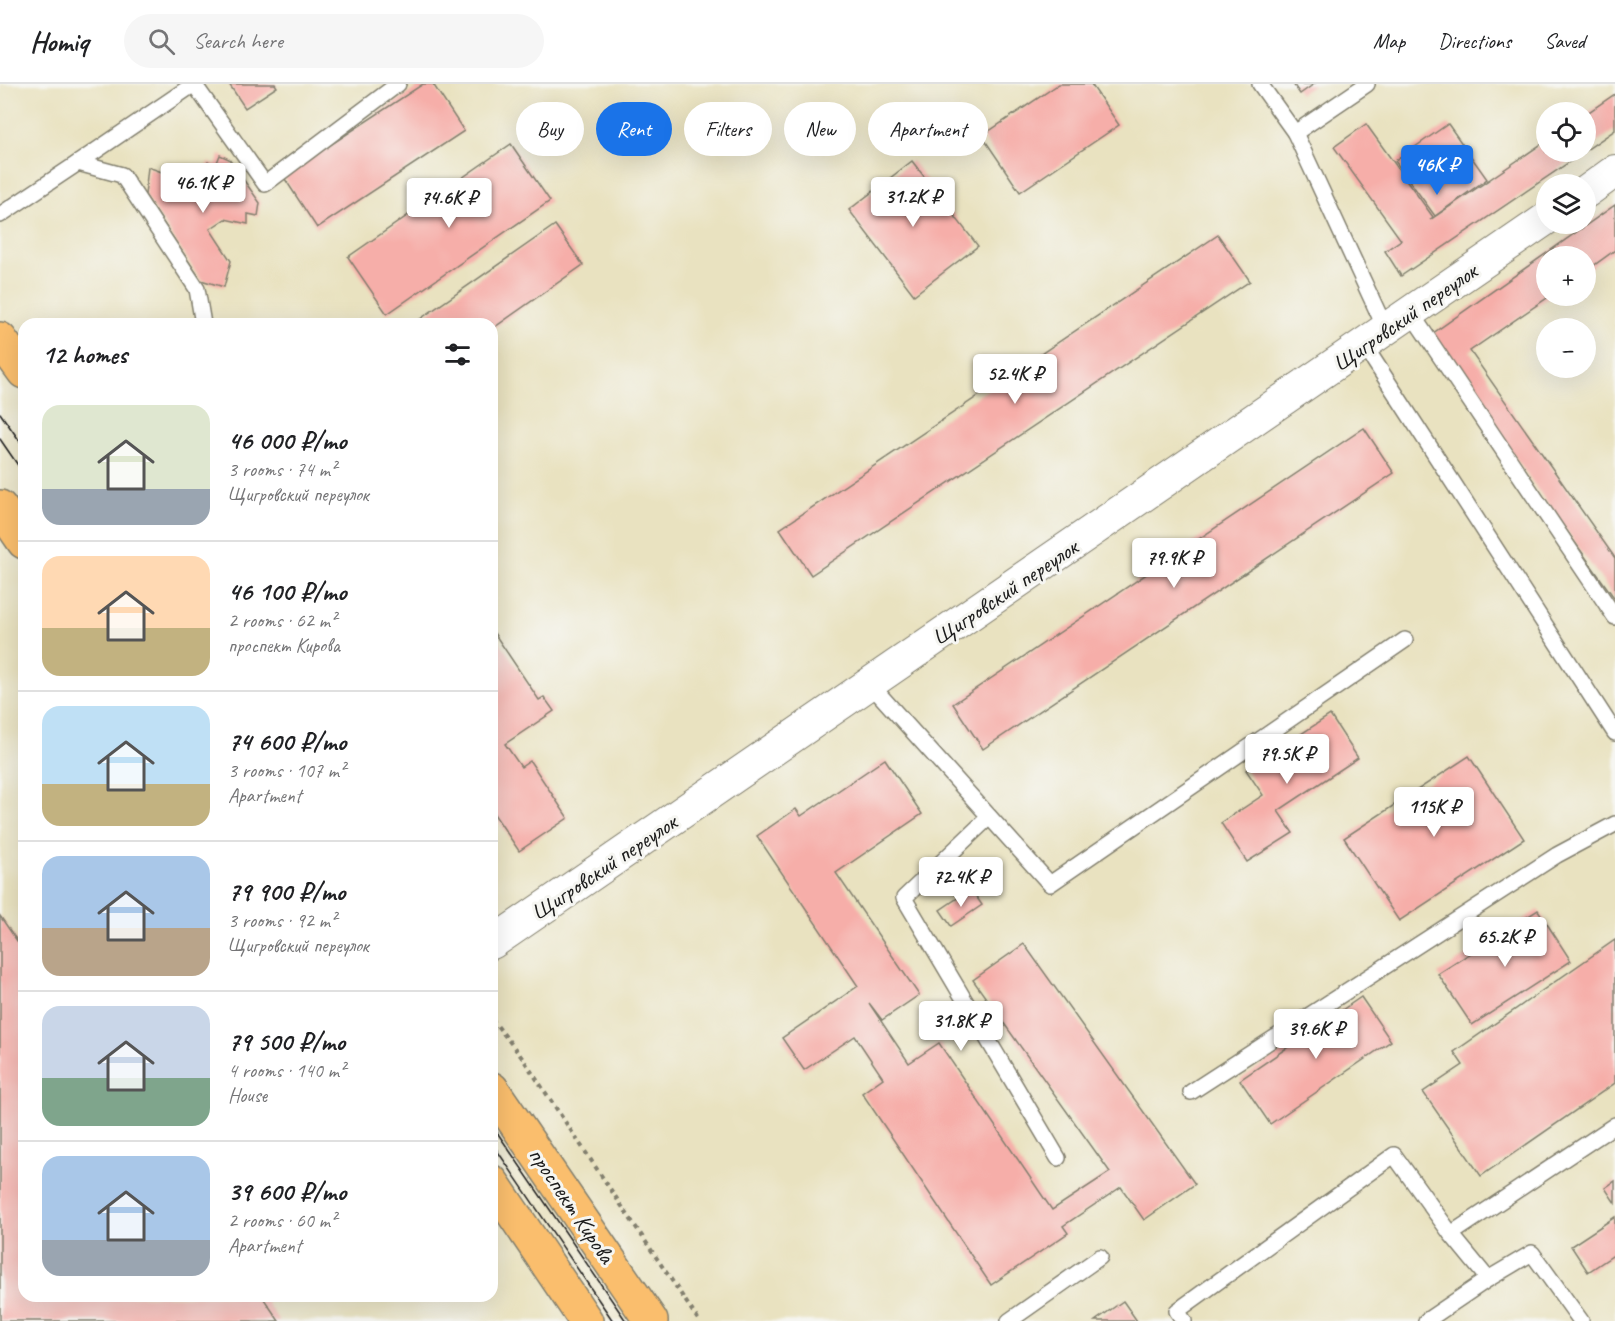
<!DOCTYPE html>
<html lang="en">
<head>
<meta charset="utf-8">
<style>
	:root { --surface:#fff; --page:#f6f6f6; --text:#202124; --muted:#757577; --line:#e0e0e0; --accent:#1a73e8 }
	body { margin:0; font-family:Caveat,sans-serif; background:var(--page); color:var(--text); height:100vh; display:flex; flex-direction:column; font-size:22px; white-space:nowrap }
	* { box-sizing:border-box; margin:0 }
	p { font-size:20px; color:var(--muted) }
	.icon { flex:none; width:33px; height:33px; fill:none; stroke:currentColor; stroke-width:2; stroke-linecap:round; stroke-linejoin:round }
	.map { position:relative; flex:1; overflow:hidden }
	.details { position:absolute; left:18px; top:234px; width:480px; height:984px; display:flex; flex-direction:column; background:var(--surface); border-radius:18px; box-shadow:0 6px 24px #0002 }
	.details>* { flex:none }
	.hud { position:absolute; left:516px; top:18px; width:570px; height:54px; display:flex; gap:12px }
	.controls { position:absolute; left:1536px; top:18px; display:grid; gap:12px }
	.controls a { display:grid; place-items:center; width:60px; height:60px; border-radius:50%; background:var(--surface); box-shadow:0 6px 24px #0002; font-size:30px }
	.price { position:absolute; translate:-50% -51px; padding:0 14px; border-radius:6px; background:#fff; color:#222; font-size:20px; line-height:39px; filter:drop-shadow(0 2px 3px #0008) }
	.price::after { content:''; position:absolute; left:50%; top:36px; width:18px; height:14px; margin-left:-9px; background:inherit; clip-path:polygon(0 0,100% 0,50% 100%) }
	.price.on { background:var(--accent); color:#fff }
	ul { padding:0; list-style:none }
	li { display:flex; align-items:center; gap:18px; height:150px; padding:0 24px }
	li+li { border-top:2px solid var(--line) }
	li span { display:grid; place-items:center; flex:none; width:168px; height:120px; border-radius:18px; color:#555 }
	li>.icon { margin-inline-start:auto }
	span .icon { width:72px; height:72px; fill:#fffc; stroke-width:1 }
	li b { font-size:26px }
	h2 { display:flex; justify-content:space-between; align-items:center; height:72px; padding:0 24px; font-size:26px }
	.chip { padding:0 21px; border-radius:27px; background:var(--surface); box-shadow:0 6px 24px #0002; font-size:21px; line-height:54px }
	.chip.on { background:var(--accent); color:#fff }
	header { display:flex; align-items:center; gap:36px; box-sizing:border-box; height:84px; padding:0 30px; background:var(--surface); border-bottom:2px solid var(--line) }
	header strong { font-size:28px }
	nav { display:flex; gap:33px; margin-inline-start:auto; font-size:21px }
	.search { width:420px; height:54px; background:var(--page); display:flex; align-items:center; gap:15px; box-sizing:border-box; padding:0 21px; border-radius:33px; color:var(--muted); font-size:22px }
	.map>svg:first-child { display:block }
</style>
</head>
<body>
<header>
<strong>Homiq</strong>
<div class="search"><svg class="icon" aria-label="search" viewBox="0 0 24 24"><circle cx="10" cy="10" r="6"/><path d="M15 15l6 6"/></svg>Search here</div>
<nav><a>Map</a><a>Directions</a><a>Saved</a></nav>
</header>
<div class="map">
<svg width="1615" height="1237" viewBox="0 0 1615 1237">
	<rect width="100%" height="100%" fill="#f6f6f2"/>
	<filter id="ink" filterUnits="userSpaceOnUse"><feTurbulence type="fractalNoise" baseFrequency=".0167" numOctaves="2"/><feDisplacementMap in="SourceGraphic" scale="12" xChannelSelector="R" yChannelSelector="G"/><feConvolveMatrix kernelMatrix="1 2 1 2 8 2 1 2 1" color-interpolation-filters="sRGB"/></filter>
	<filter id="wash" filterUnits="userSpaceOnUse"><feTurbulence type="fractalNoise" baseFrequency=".008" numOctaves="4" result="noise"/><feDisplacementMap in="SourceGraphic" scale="24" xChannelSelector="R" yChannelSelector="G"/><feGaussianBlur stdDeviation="1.35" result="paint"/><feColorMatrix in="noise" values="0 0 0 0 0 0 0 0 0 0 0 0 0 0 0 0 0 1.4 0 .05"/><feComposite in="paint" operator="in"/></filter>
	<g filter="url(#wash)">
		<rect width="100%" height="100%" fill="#e9e2c0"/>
		<g id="blocks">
			<!-- building -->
			<g fill="#f6aea9">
				<polygon points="229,0 275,0 277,3 245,24"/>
				<polygon points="423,0 433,0 464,47 317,144 283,92"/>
				<polygon points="1059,0 1091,0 1119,41 1020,108 982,52"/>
				<polygon points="1293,0 1314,0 1300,10"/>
				<polygon points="1615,10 1615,46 1586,66 1586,30"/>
				<polygon points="1366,40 1433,133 1430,136 1546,57 1546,68 1584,68 1401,192 1385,167 1401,156 1334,63"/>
				<polygon points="1448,40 1487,95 1435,132 1395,77"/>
				<polygon points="511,60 550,117 387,230 348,173"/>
				<polygon points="220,71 229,75 260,119 258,132 248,130 248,140 225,135 210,145 231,177 224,203 201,196 145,111 148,83 173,92 186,110 205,99 208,78 216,81"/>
				<polygon points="912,77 978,162 914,211 849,126"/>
				<polygon points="1615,121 1615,166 1586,187 1586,172 1546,172 1546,212 1550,212 1470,267 1615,474 1615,515 1429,252"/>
				<polygon points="555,141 583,181 492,245 492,240 413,240"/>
				<polygon points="1218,151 1250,197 811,491 780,445"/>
				<polygon points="1364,344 1394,389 983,665 953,620"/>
				<polygon points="492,546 539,616 544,613 554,627 505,660 521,683 530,677 568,734 519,767 492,727"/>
				<polygon points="1330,631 1358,674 1278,727 1293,749 1247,778 1221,739 1263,711 1246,686"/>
				<polygon points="1469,672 1524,755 1399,837 1344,754"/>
				<polygon points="885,675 922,730 836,789 919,911 882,936 869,919 909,979 939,959 1052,1126 1110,1088 973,896 1024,860 1195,1100 1144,1136 1121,1103 1063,1142 1068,1149 991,1201 862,1009 883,994 855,952 804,986 782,954 858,902 757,752 796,725 801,732"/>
				<polygon points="971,805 982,821 951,842 940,826"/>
				<polygon points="1538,826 1571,877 1472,941 1438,890"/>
				<polygon points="0,832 24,867 24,1212 262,1212 279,1237 0,1237"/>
				<polygon points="1615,856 1615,999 1481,1092 1423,1008 1463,981 1454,968"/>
				<polygon points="1361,913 1391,957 1270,1040 1240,996"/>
				<polygon points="1615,1097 1615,1119 1605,1104"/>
				<polygon points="1615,1133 1615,1170 1588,1188 1571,1162"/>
				<polygon points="1123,1217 1137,1237 1095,1237"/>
			</g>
		</g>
	</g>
	<g filter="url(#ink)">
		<use href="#blocks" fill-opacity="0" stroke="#827f6e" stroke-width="1.5"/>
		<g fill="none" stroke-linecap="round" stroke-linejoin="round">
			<defs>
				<g id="service">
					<polyline points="1260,0 1295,49 1386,246"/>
					<polyline points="1295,49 1367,0"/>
					<polyline points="78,79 194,0 265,100 398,0"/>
					<polyline points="0,131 78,79 122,91 197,205 203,240"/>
					<polyline points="1411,229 1615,533"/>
					<polyline points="1364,261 1615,649"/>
					<polyline points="870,600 1050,800 1405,556"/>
					<polyline points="989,733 904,814 1058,1074"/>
					<polyline points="1191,1008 1557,771 1615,740"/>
					<polyline points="1488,1195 1532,1169 1581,1237"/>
					<polyline points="1009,1237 1100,1173"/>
					<polyline points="1184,1237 1177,1227 1394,1071 1451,1150 1615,1041"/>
					<polyline points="1426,1237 1488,1195 1451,1150"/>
				</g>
				<g id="minor">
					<polyline points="1586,108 1615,87"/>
					<polyline points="492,859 1546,135"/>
				</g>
				<g id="primary">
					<polyline points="0,255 24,288"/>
					<polyline points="0,423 24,458"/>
					<polyline points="492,1005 651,1237"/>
					<polyline points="492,1098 586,1237"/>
				</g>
			</defs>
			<!-- service casing -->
			<use href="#service" stroke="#827f6e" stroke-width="18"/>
			<!-- minor casing -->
			<use href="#minor" stroke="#827f6e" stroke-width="34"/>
			<!-- primary casing -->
			<use href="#primary" stroke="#827f6e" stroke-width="36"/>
			<!-- path -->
			<polyline stroke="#827f6e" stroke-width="4" stroke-dasharray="4.5 4.5" stroke-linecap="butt" points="492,935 523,975 699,1237"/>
			<!-- service -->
			<use href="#service" stroke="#fff" stroke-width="15"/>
			<!-- minor -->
			<use href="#minor" stroke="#fff" stroke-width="32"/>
			<!-- primary -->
			<use href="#primary" stroke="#fabe6d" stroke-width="33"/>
			<!-- tram -->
			<g stroke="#1c1c1c" stroke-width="1.5">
				<polyline points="0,329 24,363"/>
				<polyline points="0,355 24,390"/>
				<polyline points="492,1041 626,1237"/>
				<polyline points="492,1059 613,1237"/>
			</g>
		</g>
	</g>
	<g text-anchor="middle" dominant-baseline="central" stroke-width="6" stroke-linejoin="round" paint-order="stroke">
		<!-- street labels -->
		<g font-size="24" fill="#1c1c1c" stroke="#f6f6f2">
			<text transform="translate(1405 233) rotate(-35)">Щигровский переулок</text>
			<text transform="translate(1005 508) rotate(-34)">Щигровский переулок</text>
			<text transform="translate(604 783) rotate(-34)">Щигровский переулок</text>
			<text transform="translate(572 1121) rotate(56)">проспект Кирова</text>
		</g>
	</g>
</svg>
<div class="controls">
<a><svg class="icon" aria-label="locate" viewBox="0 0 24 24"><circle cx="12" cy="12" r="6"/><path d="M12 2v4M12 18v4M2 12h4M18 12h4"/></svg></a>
<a><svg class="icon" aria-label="layers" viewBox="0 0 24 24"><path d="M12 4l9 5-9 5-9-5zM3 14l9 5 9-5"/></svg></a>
<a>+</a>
<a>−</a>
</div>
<b class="price on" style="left:1437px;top:112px">46K ₽</b>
<b class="price" style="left:203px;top:130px">46.1K ₽</b>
<b class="price" style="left:913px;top:144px">31.2K ₽</b>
<b class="price" style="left:449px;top:145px">74.6K ₽</b>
<b class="price" style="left:1015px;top:321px">52.4K ₽</b>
<b class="price" style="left:1174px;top:505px">79.9K ₽</b>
<b class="price" style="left:1287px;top:701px">79.5K ₽</b>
<b class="price" style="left:1434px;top:754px">115K ₽</b>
<b class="price" style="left:961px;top:824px">72.4K ₽</b>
<b class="price" style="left:1505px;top:884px">65.2K ₽</b>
<b class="price" style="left:961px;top:968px">31.8K ₽</b>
<b class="price" style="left:1316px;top:976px">39.6K ₽</b>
<div class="hud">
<a class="chip">Buy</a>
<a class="chip on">Rent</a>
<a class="chip">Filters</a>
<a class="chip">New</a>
<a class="chip">Apartment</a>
</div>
<section class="details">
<h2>12 homes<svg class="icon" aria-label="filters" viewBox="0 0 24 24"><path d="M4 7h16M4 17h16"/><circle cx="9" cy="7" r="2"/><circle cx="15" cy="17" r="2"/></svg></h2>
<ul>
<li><span style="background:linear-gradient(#dfe7d0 70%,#9aa5b1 0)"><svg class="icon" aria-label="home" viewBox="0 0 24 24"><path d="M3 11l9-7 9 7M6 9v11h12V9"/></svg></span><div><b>46 000 ₽/mo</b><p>3 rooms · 74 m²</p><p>Щигровский переулок</p></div></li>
<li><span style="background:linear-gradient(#ffd9b3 60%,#c2b280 0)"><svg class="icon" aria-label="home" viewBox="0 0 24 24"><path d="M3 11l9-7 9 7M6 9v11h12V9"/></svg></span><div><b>46 100 ₽/mo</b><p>2 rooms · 62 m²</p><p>проспект Кирова</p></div></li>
<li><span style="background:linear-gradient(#bfe0f5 65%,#c2b280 0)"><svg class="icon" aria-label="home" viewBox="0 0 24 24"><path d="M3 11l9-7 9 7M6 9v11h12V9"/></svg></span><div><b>74 600 ₽/mo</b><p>3 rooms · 107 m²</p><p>Apartment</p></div></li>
<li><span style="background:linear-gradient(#a9c7e8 60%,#b9a48a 0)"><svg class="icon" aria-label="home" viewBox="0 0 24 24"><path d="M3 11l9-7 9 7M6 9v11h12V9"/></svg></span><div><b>79 900 ₽/mo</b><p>3 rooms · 92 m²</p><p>Щигровский переулок</p></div></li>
<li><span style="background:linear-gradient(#c9d6e8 60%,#7fa58c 0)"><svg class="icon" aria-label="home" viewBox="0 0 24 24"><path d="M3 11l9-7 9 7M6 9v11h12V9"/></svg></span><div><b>79 500 ₽/mo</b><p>4 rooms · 140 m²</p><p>House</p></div></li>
<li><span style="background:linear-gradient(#a9c7e8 70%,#9aa5b1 0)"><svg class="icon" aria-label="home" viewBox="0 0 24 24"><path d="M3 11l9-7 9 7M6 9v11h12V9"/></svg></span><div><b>39 600 ₽/mo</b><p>2 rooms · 60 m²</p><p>Apartment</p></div></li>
</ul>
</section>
</div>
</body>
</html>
